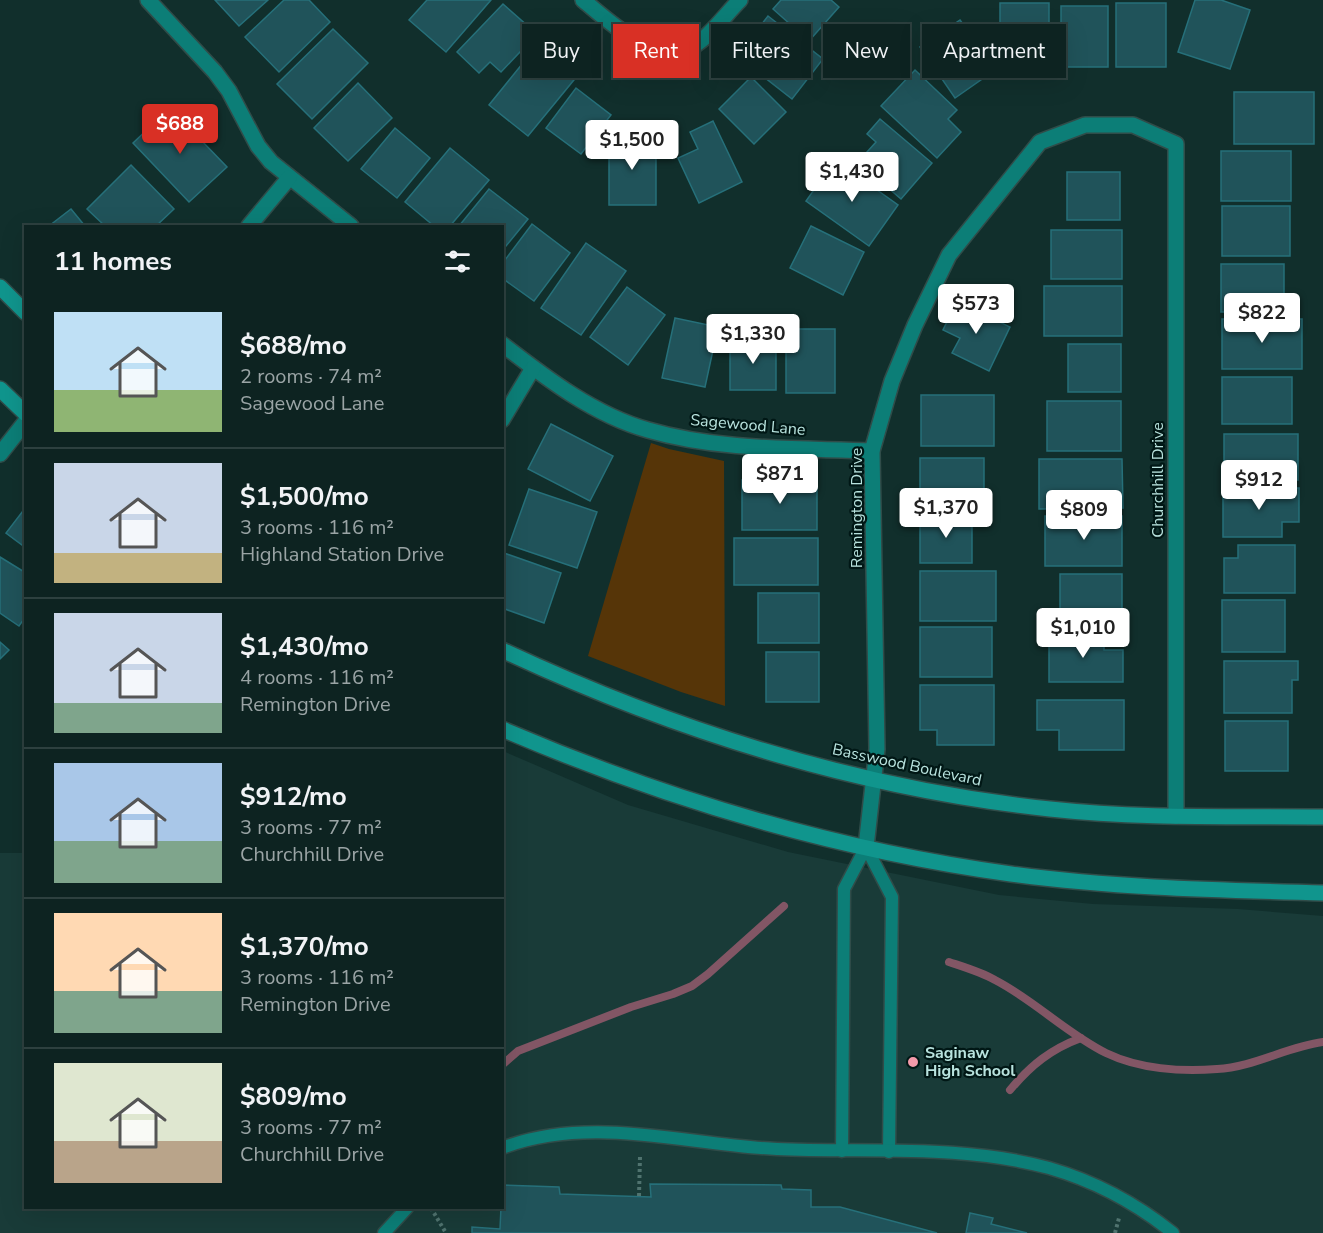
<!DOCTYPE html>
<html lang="en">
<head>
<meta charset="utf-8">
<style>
	:root { --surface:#0d2321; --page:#162b2a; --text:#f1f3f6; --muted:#9aa4a5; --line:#2d403f; --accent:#d93025 }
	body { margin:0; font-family:"Nunito Sans",sans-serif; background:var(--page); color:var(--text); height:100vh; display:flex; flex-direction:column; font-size:22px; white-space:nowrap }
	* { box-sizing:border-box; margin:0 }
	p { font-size:20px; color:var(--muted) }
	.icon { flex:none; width:33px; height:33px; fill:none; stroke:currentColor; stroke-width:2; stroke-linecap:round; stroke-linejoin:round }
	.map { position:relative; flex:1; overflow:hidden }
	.panel { position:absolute; left:24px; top:225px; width:480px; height:984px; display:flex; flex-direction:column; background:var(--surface); border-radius:0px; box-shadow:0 6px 24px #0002,0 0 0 2px var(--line) }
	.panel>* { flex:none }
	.hud { position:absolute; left:522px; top:24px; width:570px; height:54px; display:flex; gap:12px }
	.price { position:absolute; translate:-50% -51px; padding:0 14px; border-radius:6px; background:#fff; color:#222; font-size:20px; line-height:39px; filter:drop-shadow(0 2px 3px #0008) }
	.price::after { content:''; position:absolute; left:50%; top:36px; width:18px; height:14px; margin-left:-9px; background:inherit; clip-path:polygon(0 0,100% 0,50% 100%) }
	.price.current { background:var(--accent); color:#fff }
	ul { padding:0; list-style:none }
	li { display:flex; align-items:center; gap:18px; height:150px; padding:0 30px }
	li+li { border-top:2px solid var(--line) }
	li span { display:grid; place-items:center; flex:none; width:168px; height:120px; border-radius:0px; color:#555 }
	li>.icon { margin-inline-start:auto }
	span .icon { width:72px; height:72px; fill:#fffc; stroke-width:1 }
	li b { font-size:26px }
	h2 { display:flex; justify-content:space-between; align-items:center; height:72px; padding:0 30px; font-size:26px }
	.tag { padding:0 21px; border-radius:0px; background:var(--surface); box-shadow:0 6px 24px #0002,0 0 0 2px var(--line); font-size:21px; line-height:54px }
	.tag.current { background:var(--accent); color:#fff }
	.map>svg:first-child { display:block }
</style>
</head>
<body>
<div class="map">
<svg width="1323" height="1233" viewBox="0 0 1323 1233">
	<rect width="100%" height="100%" fill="#112f2c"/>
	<!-- built -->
	<polygon fill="#193b38" points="503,751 628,805 788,852 999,895 1093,904 1238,909 1323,916 1323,1233 0,1233 0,853 25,853 26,1208 502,1208"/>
	<!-- green -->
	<polygon fill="#563508" points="651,443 669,449 724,461 725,706 681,692 588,656"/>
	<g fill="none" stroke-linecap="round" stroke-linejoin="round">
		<!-- stream -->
		<g stroke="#825665" stroke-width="8">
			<path d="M949,962C964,967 981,972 995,980C1034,1000 1066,1033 1106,1053C1139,1069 1181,1072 1217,1069C1254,1067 1286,1047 1323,1042"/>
			<polyline points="502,1065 518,1051 631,1007 673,994 692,986 708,974 784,906"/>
			<path d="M1010,1090C1031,1065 1051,1049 1081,1038"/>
		</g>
	</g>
	<!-- building -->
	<g fill="#20535a" stroke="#26707a" stroke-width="1.5">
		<polygon points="215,0 268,0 239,26"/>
		<polygon points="284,0 309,0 330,22 279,72 245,37"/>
		<polygon points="427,0 491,0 446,52 409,20"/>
		<polygon points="781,0 831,0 839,7 809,41 773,9"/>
		<polygon points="1195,0 1221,0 1250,10 1230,69 1178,52"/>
		<polygon points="1000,3 1049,3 1049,47 1031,47 1031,63 1000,63"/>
		<rect x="1116" y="3" width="50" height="64"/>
		<polygon points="503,4 537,34 501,72 490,62 479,73 457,52"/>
		<rect x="1061" y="6" width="47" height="61"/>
		<polygon points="768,16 823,59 792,99 737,56"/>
		<polygon points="960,20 995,70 955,98 920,47"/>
		<polygon points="333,29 368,63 312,119 277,84"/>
		<polygon points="539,43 578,75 528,136 489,105"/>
		<polygon points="915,70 957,110 948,119 961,132 937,158 881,106"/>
		<polygon points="751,77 786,112 754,144 719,109"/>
		<polygon points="358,83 392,118 348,161 314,128"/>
		<polygon points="576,88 611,115 581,154 546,128"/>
		<rect x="1234" y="92" width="80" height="52"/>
		<polygon points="170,108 227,167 189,202 133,143"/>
		<polygon points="880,119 932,163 901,199 858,162 876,142 867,134"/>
		<polygon points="713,121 742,182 699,203 678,158 698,149 690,132"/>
		<polygon points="395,128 430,158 397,198 361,169"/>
		<rect x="609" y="138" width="47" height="67"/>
		<polygon points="450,148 489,180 450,226 434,226 405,202"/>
		<rect x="1221" y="151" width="70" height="50"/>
		<polygon points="835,160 898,205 869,246 806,201"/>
		<polygon points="131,165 174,209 156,226 105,226 87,209"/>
		<rect x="1067" y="172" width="53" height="48"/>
		<polygon points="489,189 528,219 502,251 502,226 459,226"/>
		<rect x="1222" y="206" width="68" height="50"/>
		<polygon points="71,209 85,226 49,226"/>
		<polygon points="532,224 570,253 534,301 502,278 502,264"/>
		<polygon points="811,226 864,252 843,295 790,268"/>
		<rect x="1051" y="230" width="71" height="49"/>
		<polygon points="586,243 626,271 581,335 541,308"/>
		<rect x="1221" y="264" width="63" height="48"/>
		<rect x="1044" y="286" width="78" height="50"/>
		<polygon points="627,287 665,315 628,365 590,337"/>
		<polygon points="957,301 1010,327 989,371 952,353 960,338 943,330"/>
		<polygon points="675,318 718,327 705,387 662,378"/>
		<rect x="1222" y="319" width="80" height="50"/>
		<rect x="786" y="329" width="49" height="64"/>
		<rect x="730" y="339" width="46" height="51"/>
		<rect x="1068" y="344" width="53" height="48"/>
		<rect x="1222" y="377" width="70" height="47"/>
		<rect x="921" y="395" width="73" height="51"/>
		<rect x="1047" y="401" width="74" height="50"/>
		<polygon points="551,424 613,456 590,501 528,469"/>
		<rect x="1224" y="434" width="74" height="46"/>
		<rect x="920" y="458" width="64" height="50"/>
		<polygon points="1039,459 1122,459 1123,508 1039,509"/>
		<rect x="742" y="480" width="75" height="50"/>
		<polygon points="1223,488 1299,488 1299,522 1282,522 1282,537 1223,537"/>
		<polygon points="529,489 597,512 577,568 509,545"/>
		<polygon points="26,507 26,548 6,533"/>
		<rect x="920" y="515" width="52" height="48"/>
		<rect x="1045" y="516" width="77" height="50"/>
		<rect x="734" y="538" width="84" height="47"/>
		<polygon points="1238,545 1295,545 1295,593 1224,593 1224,558 1238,558"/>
		<polygon points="504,553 561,573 544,623 502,608 502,559"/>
		<polygon points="0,557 26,573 26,616 19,626 0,613"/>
		<rect x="920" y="571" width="76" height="50"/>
		<rect x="1060" y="574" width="62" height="48"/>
		<rect x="758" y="593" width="61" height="50"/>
		<rect x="1222" y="600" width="63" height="52"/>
		<rect x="920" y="627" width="72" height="50"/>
		<polygon points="1049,632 1104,632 1104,650 1123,650 1123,682 1049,682"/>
		<polygon points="0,642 9,650 0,659"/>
		<rect x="766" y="652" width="53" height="50"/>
		<polygon points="1224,661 1298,661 1298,680 1292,680 1292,713 1224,713"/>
		<polygon points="920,685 994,685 994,745 937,745 937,730 920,730"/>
		<polygon points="1037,700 1124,700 1124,750 1059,750 1059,730 1037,730"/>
		<rect x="1225" y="721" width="63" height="50"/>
		<polygon points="650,1184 781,1185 782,1189 811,1190 811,1207 840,1207 937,1233 472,1233 472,1227 500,1229 502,1185 559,1187 560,1194 651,1197"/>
		<polygon points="970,1213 993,1218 991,1224 1027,1233 966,1233"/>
	</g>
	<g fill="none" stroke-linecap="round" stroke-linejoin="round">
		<defs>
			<g id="service">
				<polyline points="866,847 892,897 889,1152"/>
				<path d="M502,1148C590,1114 687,1145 777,1149C867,1153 961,1144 1049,1168C1094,1181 1137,1204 1173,1233"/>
				<polyline points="842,1151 844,889 866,847"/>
				<polyline points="384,1233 407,1208"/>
			</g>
			<g id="minor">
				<polyline points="148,0 215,72 229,91 258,146 271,162 351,226"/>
				<path d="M583,0C606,19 654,64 686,50C707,41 724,16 740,0"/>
				<polyline points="249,226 289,178"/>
				<path d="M502,344C546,378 594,415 648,430C720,451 798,448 872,451"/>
				<polyline points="502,420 533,368"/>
				<polyline points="0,454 26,421"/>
				<polyline points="866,847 877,749 872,451 892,381 915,325 949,255 1040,142 1085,125 1133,125 1176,144 1176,816"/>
			</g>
			<g id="secondary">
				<polyline points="0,287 26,313"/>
				<polyline points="0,389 26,414"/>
				<path d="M502,650C675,731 861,789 1050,809C1141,819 1232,816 1323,817"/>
				<path d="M502,729C665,799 836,850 1011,874C1114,888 1219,890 1323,893"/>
			</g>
		</defs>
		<!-- service casing -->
		<use href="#service" stroke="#304c49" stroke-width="15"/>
		<!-- minor casing -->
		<use href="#minor" stroke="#304c49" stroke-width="18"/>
		<!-- secondary casing -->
		<use href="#secondary" stroke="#304c49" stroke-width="18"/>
		<!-- path -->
		<g stroke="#50736f" stroke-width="4" stroke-dasharray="3 3" stroke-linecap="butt">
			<polyline points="639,1196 640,1157"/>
			<polyline points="431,1208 446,1233"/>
			<polyline points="1115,1233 1119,1218"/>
		</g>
		<!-- service -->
		<use href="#service" stroke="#0c7e77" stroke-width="12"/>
		<!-- minor -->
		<use href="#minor" stroke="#0c7e77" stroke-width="15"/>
		<!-- secondary -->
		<use href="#secondary" stroke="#10958d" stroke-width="15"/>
	</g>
	<!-- markers -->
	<circle fill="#f39aaa" stroke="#001715" stroke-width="2" cx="913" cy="1062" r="6"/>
	<g text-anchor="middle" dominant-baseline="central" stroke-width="4.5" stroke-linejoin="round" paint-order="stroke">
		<!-- street labels -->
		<g font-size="16" fill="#b8e3de" stroke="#001715">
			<text transform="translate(748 425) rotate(5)">Sagewood Lane</text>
			<text transform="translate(1158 480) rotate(-90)">Churchhill Drive</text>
			<text transform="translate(857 508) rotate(-90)">Remington Drive</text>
			<text transform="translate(907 765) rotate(12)">Basswood Boulevard</text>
		</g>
		<!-- poi labels -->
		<g font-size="16" font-weight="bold" fill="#b8e3de" stroke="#001715" text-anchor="start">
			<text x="925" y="1053">Saginaw<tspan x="925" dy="18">High School</tspan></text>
		</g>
	</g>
</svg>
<b class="price current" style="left:180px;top:155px">$688</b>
<b class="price" style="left:632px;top:171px">$1,500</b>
<b class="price" style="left:852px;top:203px">$1,430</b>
<b class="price" style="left:976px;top:335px">$573</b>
<b class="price" style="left:1262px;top:344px">$822</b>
<b class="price" style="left:753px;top:365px">$1,330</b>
<b class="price" style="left:780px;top:505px">$871</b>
<b class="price" style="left:1259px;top:511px">$912</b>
<b class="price" style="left:946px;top:539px">$1,370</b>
<b class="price" style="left:1084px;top:541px">$809</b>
<b class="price" style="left:1083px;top:659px">$1,010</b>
<div class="hud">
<a class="tag">Buy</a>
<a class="tag current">Rent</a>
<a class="tag">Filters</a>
<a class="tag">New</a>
<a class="tag">Apartment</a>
</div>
<section class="panel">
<h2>11 homes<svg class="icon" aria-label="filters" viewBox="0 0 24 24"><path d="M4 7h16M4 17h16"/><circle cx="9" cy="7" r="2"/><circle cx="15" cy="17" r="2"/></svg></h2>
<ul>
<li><span style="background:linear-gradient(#bfe0f5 65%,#8fb573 0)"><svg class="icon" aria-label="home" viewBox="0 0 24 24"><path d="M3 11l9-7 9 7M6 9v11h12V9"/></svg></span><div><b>$688/mo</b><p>2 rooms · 74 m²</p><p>Sagewood Lane</p></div></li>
<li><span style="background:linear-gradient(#c9d6e8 75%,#c2b280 0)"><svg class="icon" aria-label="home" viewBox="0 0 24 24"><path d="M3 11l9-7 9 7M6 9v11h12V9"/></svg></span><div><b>$1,500/mo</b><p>3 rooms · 116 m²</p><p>Highland Station Drive</p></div></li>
<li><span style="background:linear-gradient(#c9d6e8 75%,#7fa58c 0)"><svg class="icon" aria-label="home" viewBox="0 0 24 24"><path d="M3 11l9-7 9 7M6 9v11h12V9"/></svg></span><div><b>$1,430/mo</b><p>4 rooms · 116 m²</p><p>Remington Drive</p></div></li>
<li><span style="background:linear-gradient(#a9c7e8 65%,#7fa58c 0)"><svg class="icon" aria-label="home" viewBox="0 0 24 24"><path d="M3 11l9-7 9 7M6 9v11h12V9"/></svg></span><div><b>$912/mo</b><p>3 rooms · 77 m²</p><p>Churchhill Drive</p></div></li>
<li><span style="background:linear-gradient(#ffd9b3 65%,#7fa58c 0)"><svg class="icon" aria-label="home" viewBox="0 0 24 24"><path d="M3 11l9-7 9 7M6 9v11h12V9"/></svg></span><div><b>$1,370/mo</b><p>3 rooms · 116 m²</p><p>Remington Drive</p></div></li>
<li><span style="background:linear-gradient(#dfe7d0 65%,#b9a48a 0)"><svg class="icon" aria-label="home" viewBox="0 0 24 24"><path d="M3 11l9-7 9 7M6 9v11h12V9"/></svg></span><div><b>$809/mo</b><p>3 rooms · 77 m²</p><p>Churchhill Drive</p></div></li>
</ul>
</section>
</div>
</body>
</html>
